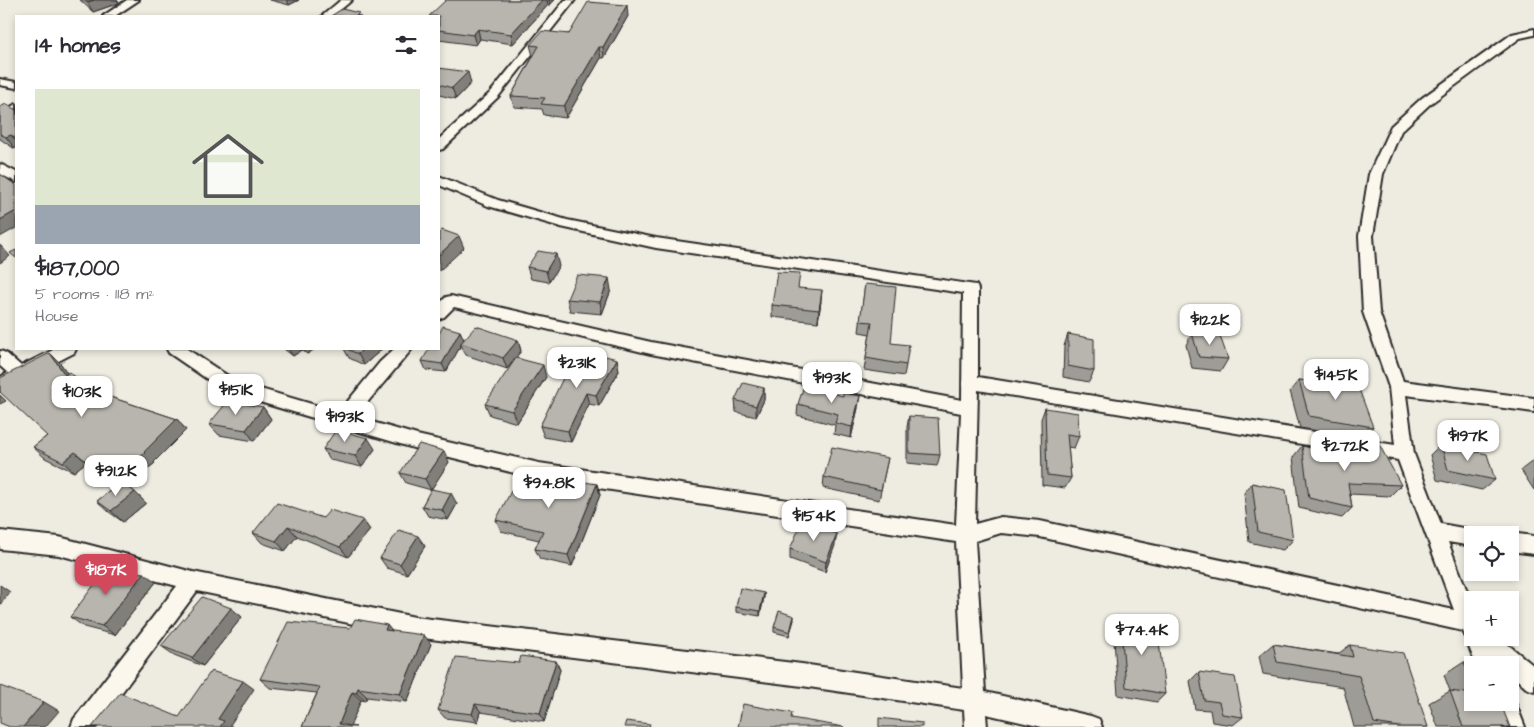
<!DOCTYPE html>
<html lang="en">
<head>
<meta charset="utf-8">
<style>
	:root { --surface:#fff; --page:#f7f7f7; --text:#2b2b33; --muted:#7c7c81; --accent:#d1495b }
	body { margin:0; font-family:"Architects Daughter",sans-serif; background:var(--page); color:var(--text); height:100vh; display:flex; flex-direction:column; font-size:19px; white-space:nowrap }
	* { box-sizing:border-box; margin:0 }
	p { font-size:16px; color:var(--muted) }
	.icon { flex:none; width:28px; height:28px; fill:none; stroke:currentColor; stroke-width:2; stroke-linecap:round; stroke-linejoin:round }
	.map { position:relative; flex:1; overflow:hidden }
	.side { position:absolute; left:15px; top:15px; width:425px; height:335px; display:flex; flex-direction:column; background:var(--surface); border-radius:0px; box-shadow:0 2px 8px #0003 }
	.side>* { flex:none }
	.fabs { position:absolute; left:1464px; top:526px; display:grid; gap:10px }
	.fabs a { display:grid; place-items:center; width:55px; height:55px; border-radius:0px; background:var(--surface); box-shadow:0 2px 8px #0003; font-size:25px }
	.price { position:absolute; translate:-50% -42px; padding:0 11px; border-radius:10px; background:#fff; color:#222; font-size:16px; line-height:32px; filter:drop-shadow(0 1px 2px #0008) }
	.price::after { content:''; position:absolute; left:50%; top:30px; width:15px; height:11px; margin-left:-8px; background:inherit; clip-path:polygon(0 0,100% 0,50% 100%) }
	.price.on { background:var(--accent); color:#fff }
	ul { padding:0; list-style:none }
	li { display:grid; align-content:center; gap:10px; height:265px; padding:0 20px }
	li span { display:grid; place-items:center; height:155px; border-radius:0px; color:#555 }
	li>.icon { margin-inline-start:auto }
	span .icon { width:90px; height:90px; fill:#fffc; stroke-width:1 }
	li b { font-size:21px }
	h2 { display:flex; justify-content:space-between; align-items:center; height:60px; padding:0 20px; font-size:21px }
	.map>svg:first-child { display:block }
</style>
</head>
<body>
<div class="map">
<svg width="1534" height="727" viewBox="0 0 1534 727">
	<rect width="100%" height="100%" fill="#eeebe0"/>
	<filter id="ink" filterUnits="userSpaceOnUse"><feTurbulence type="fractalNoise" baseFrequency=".02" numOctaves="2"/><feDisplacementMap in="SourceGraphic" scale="10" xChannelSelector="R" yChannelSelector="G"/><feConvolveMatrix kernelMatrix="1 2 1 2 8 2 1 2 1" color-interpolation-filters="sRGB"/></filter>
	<g filter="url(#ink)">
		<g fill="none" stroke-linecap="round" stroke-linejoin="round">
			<defs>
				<g id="minor">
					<polygon points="127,0 139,0 115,16 103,16"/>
					<polygon points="341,0 352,0 333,16 322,16"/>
					<polygon points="565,0 575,0 498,97 443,149 439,150 439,139 490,93"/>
					<path d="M1534,29V35L1520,38L1430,104L1401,131L1383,174L1373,236L1379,312L1403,381L1534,398V412L1406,395L1414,454L1441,524L1479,531L1481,535H1472V546L1448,542L1472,604V638H1500L1534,666V691L1526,688L1510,673V665H1500L1496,661L1498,665H1476L1463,631L1040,537L1001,533L975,541L985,692L1091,716L1099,719L1102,727H1042L986,714L987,727H965L964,710L802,686L415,637L197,591L96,727H71L74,719L177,586L59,555L0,549V531L59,537L193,572L415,617L802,664L963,688L956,542L539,479L417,449L226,392L169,353L167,349H187L237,382L339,412L380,362L394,349H412L355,417L417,435L539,463L956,525L961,413L651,354L454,307L444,317L439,319V304L446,297L451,296L651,342L962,400L963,293L656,248L561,227L488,206L439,185V176L498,200L567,220L656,238L976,285L978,289V377L1395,445L1389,387L1363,312L1359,236L1369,174L1391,126L1422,98L1512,34ZM978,390L1398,460L1454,610L1040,521L1001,517L975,524Z"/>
					<polygon points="0,79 16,82 16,88 0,85"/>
					<polygon points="16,104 16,113 0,122 0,113"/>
					<polygon points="0,164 16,172 16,182 0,174"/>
					<polygon points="55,349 76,349 74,353 0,391 0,377 8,373 0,366 0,351 6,353 21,366"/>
					<polygon points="1510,533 1534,536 1534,554 1510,551 1510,535 1506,535"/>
					<polygon points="1510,694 1512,694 1525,727 1503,727 1493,702 1510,702"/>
				</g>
			</defs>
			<!-- minor casing -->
			<use href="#minor" stroke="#2b2b2b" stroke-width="4"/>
			<!-- minor -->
			<use href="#minor" fill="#fbf7ec" fill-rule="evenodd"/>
		</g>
		<!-- wall -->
		<g fill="#9e9c96" stroke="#2b2b2b">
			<polygon points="80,0 117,0 119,3 93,12"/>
			<polygon points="270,0 299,0 289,5"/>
			<polygon points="446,0 555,0 550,5 548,5 513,44 480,39 476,45 439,40 439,16"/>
			<polygon points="628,16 604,58 601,58 566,118 544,115 542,109 514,107 511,96 533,56 530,45"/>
			<polygon points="439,68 471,83 456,99 439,95"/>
			<polygon points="0,107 16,110 16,148 15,149 0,139"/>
			<polygon points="559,266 549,282 531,279 527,267"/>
			<polygon points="865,284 891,343 906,365 904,376 864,370 870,334 859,332"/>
			<polygon points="799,288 821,301 818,322 772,317 772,305"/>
			<polygon points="611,290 602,314 570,311 567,299"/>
			<polygon points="460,331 464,340 518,340 521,351 507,369 466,355 461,345 446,372 426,370 422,361"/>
			<polygon points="1192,333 1228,359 1221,371 1192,368 1186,345"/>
			<polygon points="1068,334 1094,371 1089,382 1063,377 1064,346"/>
			<polygon points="284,349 315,349 307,354 302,350 293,356"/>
			<polygon points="344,349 382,349 364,365 349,358"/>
			<polygon points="617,359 619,371 599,406 589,404 571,442 544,437 540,426 568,372"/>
			<polygon points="61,364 67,373 95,392 177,419 186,430 154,462 155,463 126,486 135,492 146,503 123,522 109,512 97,501 116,486 86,462 74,472 45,458 33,447 47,436"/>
			<polygon points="546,377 517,423 490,415 485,404"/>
			<polygon points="1329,378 1373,427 1363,438 1300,428 1290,391 1299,380 1325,383"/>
			<polygon points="764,388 764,400 756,417 736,412 735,400"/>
			<polygon points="798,404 858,408 851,438 834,434 835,425 797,415"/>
			<polygon points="263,407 271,419 254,441 219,435 209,424"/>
			<polygon points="1045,408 1079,436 1074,448 1068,447 1071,478 1065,488 1042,485 1041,419"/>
			<polygon points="909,416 940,455 937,466 907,463 907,427"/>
			<polygon points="1351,441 1401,485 1390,496 1350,494 1352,508 1342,518 1299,508 1293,457 1302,446 1342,455 1341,452"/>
			<polygon points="1441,444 1495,480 1482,490 1437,480 1430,455"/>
			<polygon points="323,449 375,449 362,467 330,460"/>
			<polygon points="888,458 879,500 823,488 824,477"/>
			<polygon points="1534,460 1534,490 1521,470"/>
			<polygon points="449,462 431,489 457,504 448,520 428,516 422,506 431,490 406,483 400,473"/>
			<polygon points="564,482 597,484 600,495 572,566 540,559 535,549 539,540 501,531 496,520"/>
			<polygon points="1252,483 1293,540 1283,550 1249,542 1244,493"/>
			<polygon points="323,518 363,520 370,530 348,557 297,536 285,551 262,543 253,533"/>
			<polygon points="835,545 825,572 790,559 790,549"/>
			<polygon points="425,546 407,574 387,568 380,558"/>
			<polygon points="156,582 115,635 84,627 70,617"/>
			<polygon points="764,593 764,597 760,616 736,612 736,607"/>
			<polygon points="231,608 242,617 203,666 174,655 161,646"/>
			<polygon points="1120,617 1165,694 1157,702 1118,695 1113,626"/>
			<polygon points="794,620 789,636 774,632 774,627"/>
			<polygon points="392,631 431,644 407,702 367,697 365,701 361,700 350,726 302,727 317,693 270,688 260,679"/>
			<polygon points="1273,644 1338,654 1350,645 1428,727 1354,727 1343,687 1263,674 1259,656"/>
			<polygon points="556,661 560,670 544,722 481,712 478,722 445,718 438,710 519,663"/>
			<polygon points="1464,662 1472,665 1472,702 1510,727 1438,727 1429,703 1450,691 1444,675"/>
			<polygon points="1199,672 1243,717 1233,725 1212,722 1210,710 1195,709 1190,681"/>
		</g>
		<!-- shaded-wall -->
		<g fill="#817f7a" stroke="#2b2b2b">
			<polygon points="94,0 117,0 119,3 93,12 87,2"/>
			<polygon points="287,0 299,0 289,5"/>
			<polygon points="542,0 547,0 548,5 513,44 511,34"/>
			<polygon points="549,0 555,0 550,5"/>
			<polygon points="627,5 628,16 604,58 603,47"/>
			<polygon points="478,29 480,39 476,45 473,35"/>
			<polygon points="599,47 601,58 566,118 564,106"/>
			<polygon points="468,72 471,83 456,99 452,88"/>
			<polygon points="11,135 16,141 16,148 15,149 6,137"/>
			<polygon points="16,211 16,228 0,237 0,220"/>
			<polygon points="459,236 464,248 439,271 439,255"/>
			<polygon points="0,245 10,256 0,263"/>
			<polygon points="556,254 559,266 549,282 546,271"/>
			<polygon points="609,278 611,290 602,314 600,302"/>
			<polygon points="822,290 821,301 818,322 819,310"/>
			<polygon points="460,331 464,340 461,343 461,345 446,372 442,364"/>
			<polygon points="518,340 521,351 507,369 503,358"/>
			<polygon points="288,349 301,349 302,350 293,356"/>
			<polygon points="303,349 315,349 307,354"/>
			<polygon points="363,349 382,349 364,365 358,354"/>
			<polygon points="50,353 61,364 75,386 65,375"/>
			<polygon points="617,359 619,371 599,406 596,395"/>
			<polygon points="543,365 546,377 517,423 512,411"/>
			<polygon points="764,388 764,400 756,417 756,406"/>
			<polygon points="586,393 589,404 571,442 568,431"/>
			<polygon points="0,395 6,401 0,404"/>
			<polygon points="860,396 858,408 851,438 852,427"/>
			<polygon points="263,407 271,419 254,441 246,430"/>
			<polygon points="177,419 186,430 154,462 155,463 120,490 109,480 144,452"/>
			<polygon points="368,438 375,449 362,467 355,456"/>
			<polygon points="444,451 449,462 431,490 425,479"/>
			<polygon points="75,452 86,462 74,472 63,462"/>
			<polygon points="597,484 600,495 572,566 568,555"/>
			<polygon points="135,492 146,503 123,522 111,511"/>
			<polygon points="451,493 457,504 448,520 442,510"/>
			<polygon points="363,520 370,530 348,557 340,547"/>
			<polygon points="288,526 297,536 285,551 276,541"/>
			<polygon points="837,534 835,545 825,572 826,562"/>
			<polygon points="418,536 425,546 407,574 400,564"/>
			<polygon points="144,573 156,582 115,635 102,626"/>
			<polygon points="0,585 10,592 0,605"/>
			<polygon points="764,593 764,597 760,616 760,611"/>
			<polygon points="231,608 242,617 203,666 192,658"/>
			<polygon points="794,616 794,620 789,636"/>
			<polygon points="387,625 395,635 385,630"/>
			<polygon points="424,635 431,644 407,702 400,694"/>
			<polygon points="556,661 560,670 544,722 540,713"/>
			<polygon points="243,681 254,689 230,725 233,727 220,727 218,719"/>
			<polygon points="358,688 367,697 365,701 356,693"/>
			<polygon points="352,692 361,700 350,727 339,724"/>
			<polygon points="44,702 59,711 45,727 23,727"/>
			<polygon points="475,704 481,712 478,722 472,714"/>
		</g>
		<!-- building -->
		<g fill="#b8b5ae" stroke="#2b2b2b">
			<polygon points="84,0 94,0 87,2"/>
			<polygon points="446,0 542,0 511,34 478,29 473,35 439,30 439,16 429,16"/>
			<polygon points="588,2 627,5 603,47 599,47 564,106 541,104 545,98 511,96 539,46 530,45 542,31 569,34"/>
			<polygon points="342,9 359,13 356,16 361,16 331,16"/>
			<polygon points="439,68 468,72 452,88 439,84"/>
			<polygon points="6,104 16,110 16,138 11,135 6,137 0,134 0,107"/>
			<polygon points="0,174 16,185 16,211 0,220"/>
			<polygon points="442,230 459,236 439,255 439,233"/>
			<polygon points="16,250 16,258 10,253"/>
			<polygon points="538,251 556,254 546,271 527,267"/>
			<polygon points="777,272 800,273 798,288 822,290 819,310 772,305"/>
			<polygon points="577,275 609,278 600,302 567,299"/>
			<polygon points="865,284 896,287 891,343 909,345 906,365 866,358 872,322 860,321"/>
			<polygon points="443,326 460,331 442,364 422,361 429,349 439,349 439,334"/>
			<polygon points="476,326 518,340 503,358 461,343"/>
			<polygon points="1192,333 1220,336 1228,359 1199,357"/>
			<polygon points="1068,334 1094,339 1094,371 1068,366"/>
			<polygon points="347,349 363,349 358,354"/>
			<polygon points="582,350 617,359 596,395 586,393 568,431 540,426 566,372 568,372"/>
			<polygon points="50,353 65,375 69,372 95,392 177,419 144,452 145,453 109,480 75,452 63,462 33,447 47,436 0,392 0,378"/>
			<polygon points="516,358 543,365 512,411 485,404"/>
			<polygon points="1329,378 1356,381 1373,427 1309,416 1299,380 1331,384"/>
			<polygon points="743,383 764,388 756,406 735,400"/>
			<polygon points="804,386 843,396 843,393 860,396 852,427 835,423 838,414 798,404"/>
			<polygon points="228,401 263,407 246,430 209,424"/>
			<polygon points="1045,408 1078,413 1079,436 1067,434 1071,478 1047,475"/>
			<polygon points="909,416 938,418 940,455 909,453"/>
			<polygon points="336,430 368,438 355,456 323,449"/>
			<polygon points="1351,441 1380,446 1401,485 1348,483 1352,508 1309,498 1302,446 1358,458"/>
			<polygon points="419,444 444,451 425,479 400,473"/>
			<polygon points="1441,444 1487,454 1495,480 1448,470"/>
			<polygon points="832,447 888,458 881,490 824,477"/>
			<polygon points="521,472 564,482 566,479 597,484 568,555 535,549 543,531 496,520"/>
			<polygon points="121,482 135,492 111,511 97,501"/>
			<polygon points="1252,483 1286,490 1293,540 1258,532"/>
			<polygon points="431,489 451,493 442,510 422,506"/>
			<polygon points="277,503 323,518 330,510 363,520 340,547 288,526 276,541 253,533"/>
			<polygon points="802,522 837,534 826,562 790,549"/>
			<polygon points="399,530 418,536 400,564 380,558"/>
			<polygon points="106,569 144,573 102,626 70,617"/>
			<polygon points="740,588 764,593 760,611 736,607"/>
			<polygon points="202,597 231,608 192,658 161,646"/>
			<polygon points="779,611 794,616 790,632 774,627"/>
			<polygon points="1120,617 1157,624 1165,694 1126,687"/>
			<polygon points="355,619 387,625 385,630 424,635 400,694 358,688 356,693 352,692 339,724 356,727 302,727 320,687 260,679 288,622 350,628"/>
			<polygon points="1273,644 1353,657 1350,645 1403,653 1428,727 1399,727 1374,723 1359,676 1277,662"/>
			<polygon points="521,656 556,661 540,713 475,704 472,714 438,710 456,657 519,663"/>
			<polygon points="1464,662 1484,664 1485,665 1472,665 1472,682"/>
			<polygon points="211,671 243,681 218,719 224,721 220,727 92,727 120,693 179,717"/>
			<polygon points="1199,672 1235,677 1243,717 1222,714 1219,702 1204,700"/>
			<polygon points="0,686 44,702 23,727 10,727 0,723"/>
			<polygon points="1450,691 1472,694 1472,702 1500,702 1510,727 1463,727"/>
			<polygon points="743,704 792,713 791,718 844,727 738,727"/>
			<polygon points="879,718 922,723 922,727 879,727"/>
			<polygon points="626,721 650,724 649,727 624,727"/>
		</g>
	</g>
</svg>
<div class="fabs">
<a><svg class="icon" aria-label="locate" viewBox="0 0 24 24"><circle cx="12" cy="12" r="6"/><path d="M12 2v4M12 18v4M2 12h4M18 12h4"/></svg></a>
<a>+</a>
<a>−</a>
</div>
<b class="price" style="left:1210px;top:346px">$122K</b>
<b class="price" style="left:577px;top:389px">$231K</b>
<b class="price" style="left:1336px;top:401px">$145K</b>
<b class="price" style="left:832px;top:404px">$193K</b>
<b class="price" style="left:236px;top:416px">$151K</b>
<b class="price" style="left:82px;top:418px">$103K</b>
<b class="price" style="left:345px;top:443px">$193K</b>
<b class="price" style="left:1468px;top:462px">$197K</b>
<b class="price" style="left:1345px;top:472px">$272K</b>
<b class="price" style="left:116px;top:497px">$91.2K</b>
<b class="price" style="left:549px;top:509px">$94.8K</b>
<b class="price" style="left:814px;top:542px">$154K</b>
<b class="price on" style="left:106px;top:596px">$187K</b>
<b class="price" style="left:1142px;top:656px">$74.4K</b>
<section class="side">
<h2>14 homes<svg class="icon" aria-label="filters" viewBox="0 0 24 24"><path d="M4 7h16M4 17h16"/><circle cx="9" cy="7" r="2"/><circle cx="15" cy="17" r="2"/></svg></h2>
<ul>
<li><span style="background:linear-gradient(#dfe7d0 75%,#9aa5b1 0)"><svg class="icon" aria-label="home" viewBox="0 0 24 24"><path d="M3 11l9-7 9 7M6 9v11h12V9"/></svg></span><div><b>$187,000</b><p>5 rooms · 118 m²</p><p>House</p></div></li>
</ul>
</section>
</div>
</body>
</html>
